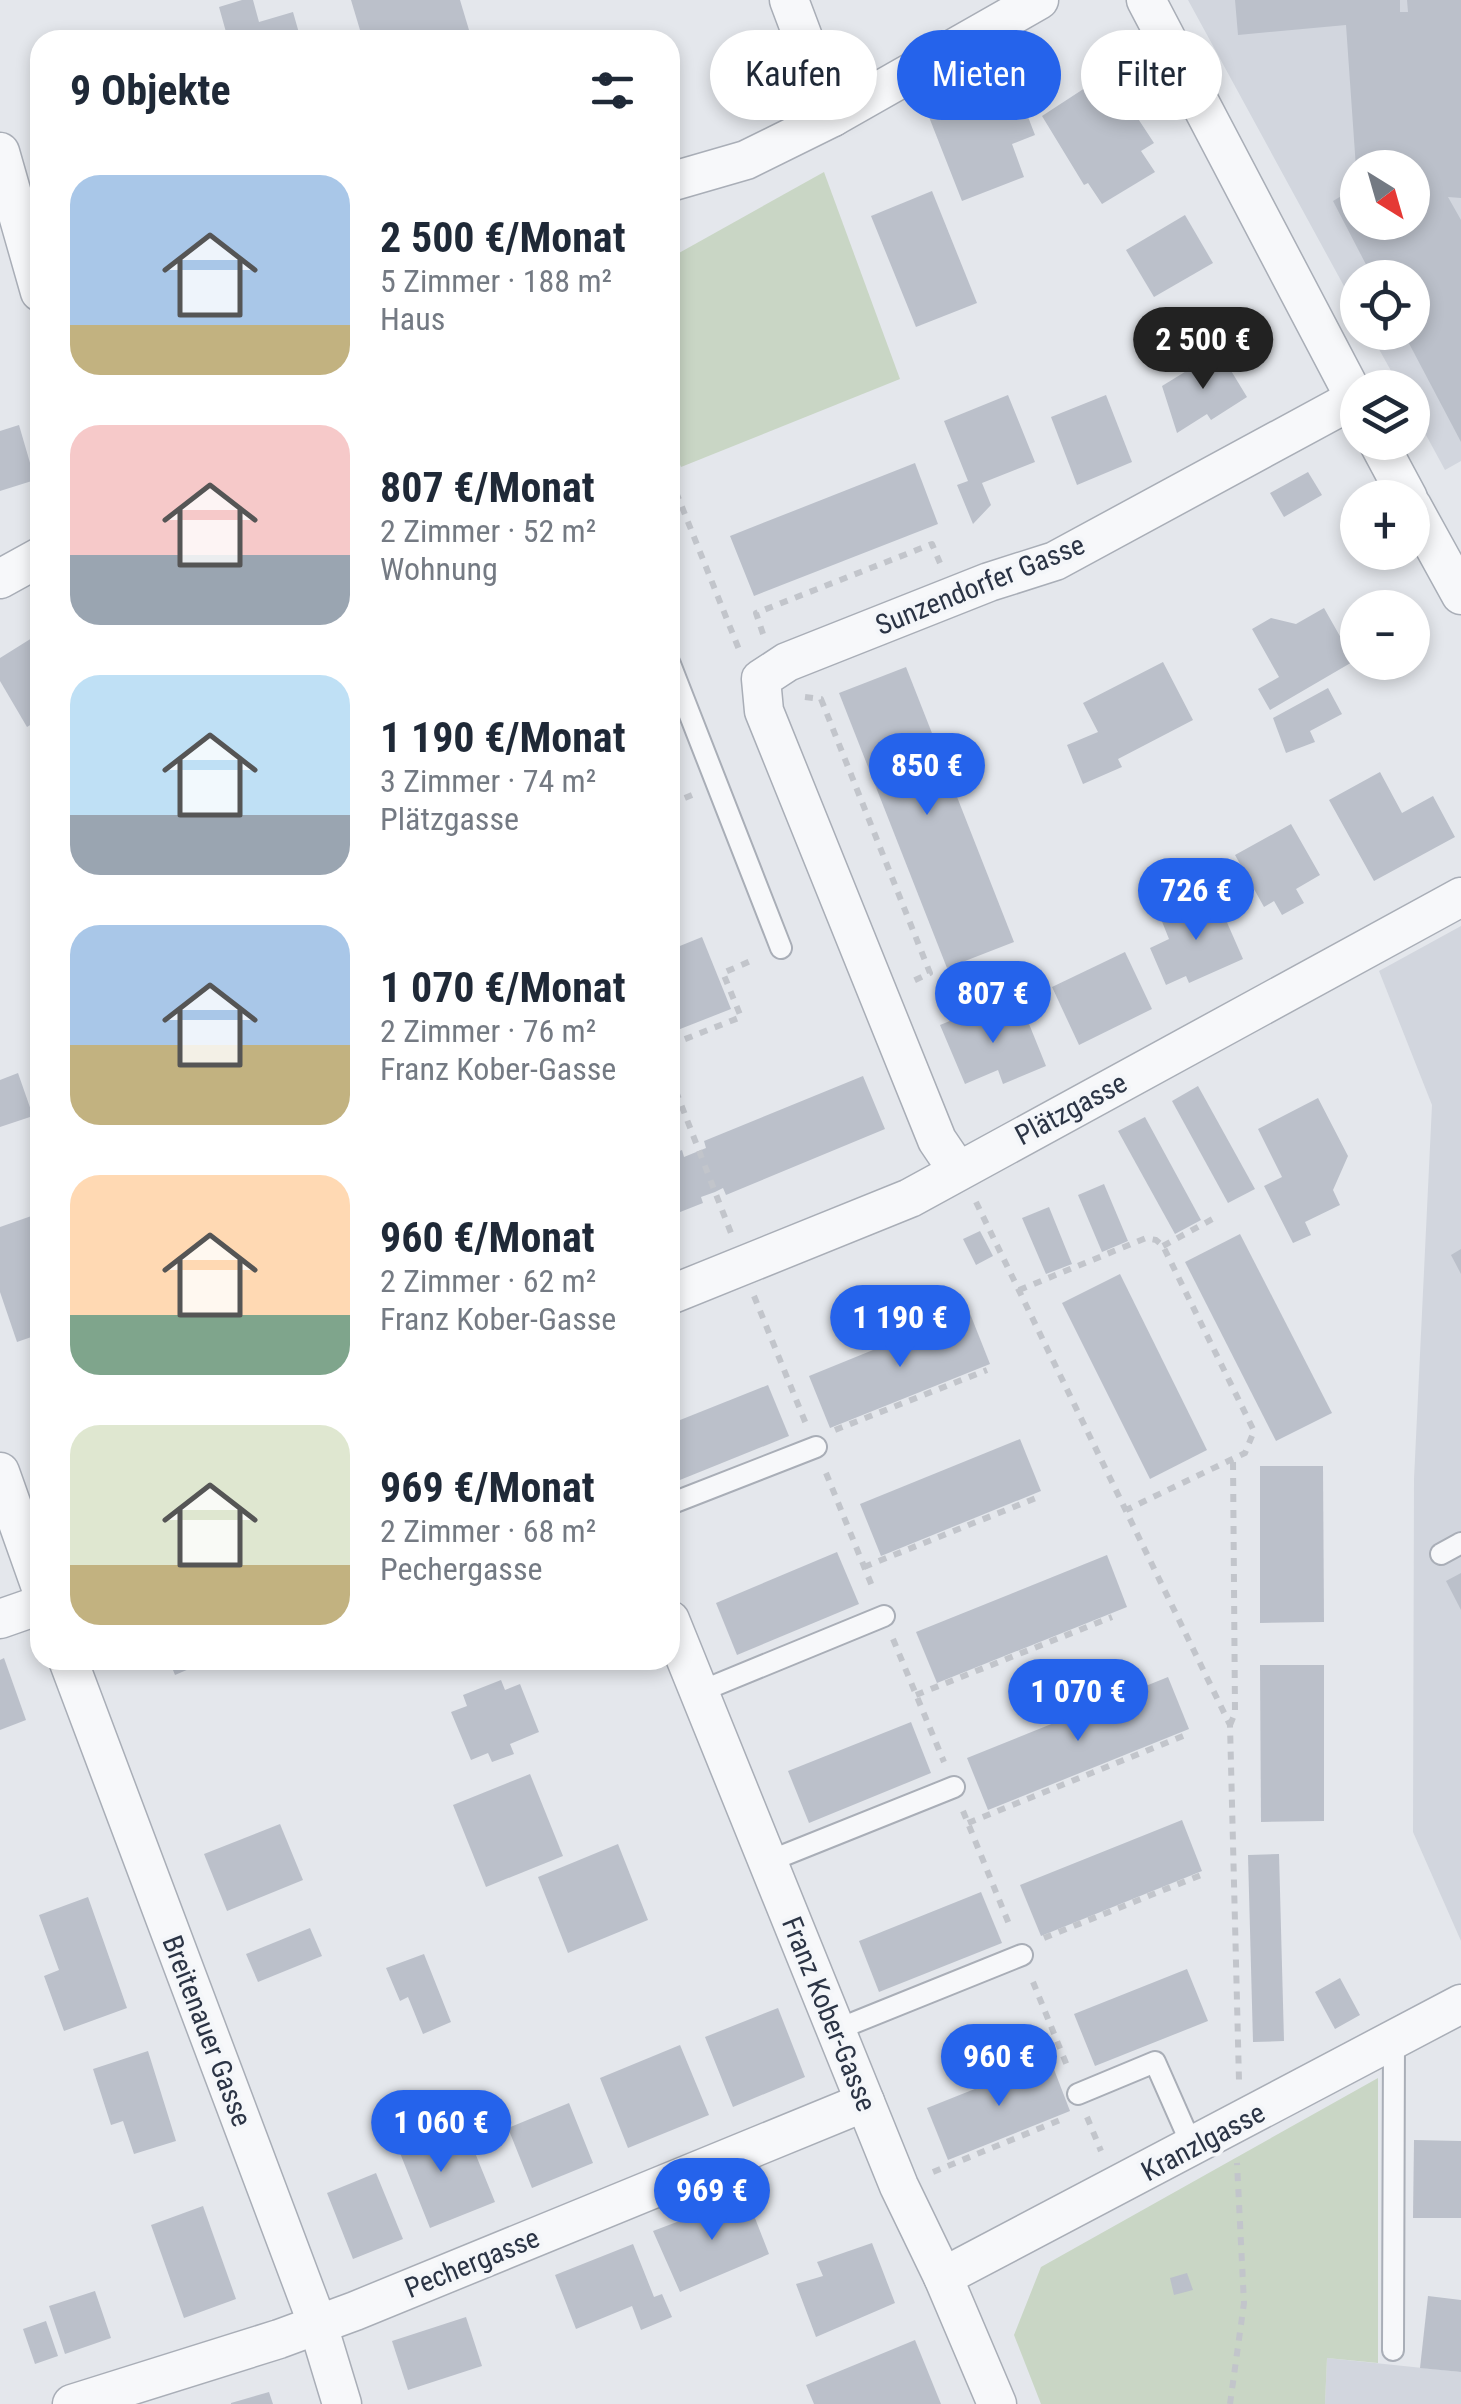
<!DOCTYPE html>
<html lang="de">
<head>
<meta charset="utf-8">
<style>
	:root { --surface:#fff; --page:#f2f2f3; --text:#1f2937; --muted:#747a83; --accent:#2563eb }
	body { margin:0; font-family:"Roboto Condensed",sans-serif; background:var(--page); color:var(--text); height:100vh; display:flex; flex-direction:column; font-size:38px; white-space:nowrap }
	* { box-sizing:border-box; margin:0 }
	p { font-size:32px; color:var(--muted) }
	.icon { flex:none; width:55px; height:55px; fill:none; stroke:currentColor; stroke-width:2; stroke-linecap:round; stroke-linejoin:round }
	.map { position:relative; flex:1; overflow:hidden }
	.drawer { position:absolute; left:30px; top:30px; width:650px; height:1640px; display:flex; flex-direction:column; background:var(--surface); border-radius:30px; box-shadow:0 5px 15px #0003 }
	.drawer>* { flex:none }
	.hud { position:absolute; left:710px; top:30px; width:600px; height:90px; display:flex; gap:20px }
	.needle { width:65px; rotate:143deg }
	.tools { position:absolute; left:1340px; top:150px; display:grid; gap:20px }
	.tools a { display:grid; place-items:center; width:90px; height:90px; border-radius:50%; background:var(--surface); box-shadow:0 5px 15px #0003; font-size:50px }
	.price { position:absolute; translate:-50% -85px; padding:0 22px; border-radius:35px; background:var(--accent); color:#fff; font-size:32px; line-height:65px; filter:drop-shadow(0 2px 5px #0008) }
	.price::after { content:''; position:absolute; left:50%; top:60px; width:30px; height:22px; margin-left:-15px; background:inherit; clip-path:polygon(0 0,100% 0,50% 100%) }
	.price.current { background:#222; color:#fff }
	ul { padding:0; list-style:none }
	li { display:flex; align-items:center; gap:30px; height:250px; padding:0 40px }
	li span { display:grid; place-items:center; flex:none; width:280px; height:200px; border-radius:30px; color:#555 }
	li>.icon { margin-inline-start:auto }
	span .icon { width:120px; height:120px; fill:#fffc; stroke-width:1 }
	li b { font-size:42px }
	h2 { display:flex; justify-content:space-between; align-items:center; height:120px; padding:0 40px; font-size:42px }
	.pill { padding:0 35px; border-radius:45px; background:var(--surface); box-shadow:0 5px 15px #0003; font-size:35px; line-height:90px }
	.pill.current { background:var(--accent); color:#fff }
	.map>svg:first-child { display:block }
</style>
</head>
<body>
<div class="map">
<svg width="1461" height="2404" viewBox="0 0 1461 2404">
	<rect width="100%" height="100%" fill="#e4e7ec"/>
	<!-- built -->
	<g fill="#d2d6de" fill-rule="evenodd">
		<path d="M1188,0H1461V461L1445,470L1413,411L1412,388L1400,387L1370,333L1412,332V278H1358L1357,310ZM1358,168H1412V222H1358Z"/>
		<polygon points="1461,926 1461,1941 1413,1832 1414,1479 1432,1105 1379,971"/>
		<polygon points="1327,2358 1461,2372 1461,2404 1325,2404"/>
	</g>
	<!-- green -->
	<g fill="#c9d6c5">
		<polygon points="824,172 900,379 681,467 670,440 670,258"/>
		<polygon points="1378,2078 1378,2363 1327,2358 1325,2404 1041,2404 1014,2335 1041,2267"/>
	</g>
	<!-- building -->
	<g fill="#bbc0ca">
		<polygon points="242,0 253,0 259,22 293,12 301,40 201,40 226,32 219,7"/>
		<polygon points="351,0 460,0 472,40 363,40"/>
		<polygon points="1235,0 1400,0 1400,12 1408,12 1407,0 1461,0 1461,198 1448,197 1461,220 1461,442 1403,332 1412,332 1412,278 1373,278 1333,201 1358,186 1358,222 1412,222 1412,168 1356,168 1346,25 1238,35"/>
		<polygon points="1108,73 1154,143 1141,151 1155,172 1102,204 1088,183 1084,185 1042,116"/>
		<polygon points="992,93 997,105 1020,96 1035,135 1012,144 1024,177 962,201 929,117"/>
		<polygon points="932,191 977,303 916,327 871,216"/>
		<polygon points="1185,215 1213,263 1154,297 1126,250"/>
		<polygon points="1219,351 1247,397 1211,420 1207,414 1177,433 1162,386"/>
		<polygon points="1008,395 1035,462 982,483 991,505 973,524 957,485 968,481 944,421"/>
		<polygon points="1106,395 1132,462 1077,485 1051,417"/>
		<polygon points="19,425 35,480 0,491 0,431"/>
		<polygon points="915,463 938,524 754,596 730,536"/>
		<polygon points="1308,472 1322,495 1284,517 1270,493"/>
		<polygon points="1324,608 1354,661 1270,710 1258,689 1279,677 1252,629 1271,618 1296,624"/>
		<polygon points="40,633 40,719 27,727 0,681 0,658"/>
		<polygon points="1163,662 1193,720 1118,759 1122,767 1083,784 1067,745 1098,732 1083,703"/>
		<polygon points="906,667 1014,942 947,968 839,693"/>
		<polygon points="1328,688 1342,714 1310,731 1315,742 1286,753 1273,718"/>
		<polygon points="1380,772 1402,813 1433,796 1455,837 1374,881 1329,800"/>
		<polygon points="1291,824 1320,875 1296,889 1304,903 1282,915 1274,901 1264,907 1235,855"/>
		<polygon points="1215,895 1243,959 1189,983 1186,976 1166,985 1150,948 1169,939 1161,919"/>
		<polygon points="702,937 731,1009 670,1033 670,950"/>
		<polygon points="1125,952 1152,1009 1079,1045 1052,987"/>
		<polygon points="984,1007 990,1022 1023,1009 1046,1066 1003,1084 998,1070 965,1084 940,1025"/>
		<polygon points="18,1073 33,1116 0,1127 0,1080"/>
		<polygon points="863,1076 885,1129 726,1195 723,1188 715,1192 701,1197 703,1203 670,1216 670,1155 682,1150 684,1157 706,1148 704,1141"/>
		<polygon points="1198,1086 1255,1189 1228,1203 1172,1101"/>
		<polygon points="1318,1098 1348,1156 1333,1190 1340,1205 1305,1222 1311,1235 1293,1243 1264,1186 1282,1177 1258,1129"/>
		<polygon points="1145,1117 1201,1220 1175,1234 1118,1131"/>
		<polygon points="1104,1184 1128,1241 1102,1252 1078,1195"/>
		<polygon points="1049,1207 1072,1264 1046,1274 1022,1218"/>
		<polygon points="40,1213 40,1334 17,1342 0,1292 0,1227"/>
		<polygon points="980,1231 993,1256 976,1265 963,1239"/>
		<polygon points="1240,1234 1332,1413 1276,1441 1185,1262"/>
		<polygon points="1461,1249 1461,1274 1451,1255"/>
		<polygon points="1120,1274 1207,1450 1150,1479 1062,1303"/>
		<polygon points="969,1311 990,1364 830,1428 809,1376"/>
		<polygon points="768,1385 789,1436 670,1484 670,1424"/>
		<polygon points="1020,1439 1041,1491 881,1556 860,1504"/>
		<polygon points="1260,1466 1323,1466 1324,1622 1260,1623"/>
		<polygon points="837,1552 859,1604 737,1655 716,1603"/>
		<polygon points="1107,1555 1127,1607 937,1683 916,1632"/>
		<polygon points="1461,1573 1461,1610 1446,1581"/>
		<polygon points="4,1658 26,1720 0,1730 0,1660"/>
		<polygon points="169,1660 210,1660 175,1675"/>
		<polygon points="1260,1665 1324,1665 1324,1821 1261,1822"/>
		<polygon points="1168,1677 1189,1729 988,1810 967,1758"/>
		<polygon points="501,1680 505,1690 520,1684 539,1732 510,1744 514,1754 492,1762 488,1753 471,1760 451,1712 467,1706 463,1695"/>
		<polygon points="911,1722 931,1773 809,1823 788,1771"/>
		<polygon points="530,1774 563,1856 486,1887 453,1805"/>
		<polygon points="1182,1820 1202,1871 1041,1936 1020,1885"/>
		<polygon points="280,1824 303,1880 227,1911 204,1854"/>
		<polygon points="618,1844 648,1920 568,1953 538,1877"/>
		<polygon points="1279,1854 1284,2041 1253,2042 1248,1855"/>
		<polygon points="981,1892 1002,1943 879,1992 859,1941"/>
		<polygon points="88,1897 127,2008 64,2031 44,1976 59,1970 39,1915"/>
		<polygon points="310,1928 322,1956 258,1982 246,1954"/>
		<polygon points="424,1954 451,2022 423,2034 408,1997 400,2001 386,1968"/>
		<polygon points="1187,1969 1208,2021 1095,2066 1074,2014"/>
		<polygon points="1340,1978 1360,2015 1335,2029 1315,1992"/>
		<polygon points="778,2008 805,2077 733,2107 705,2037"/>
		<polygon points="680,2045 709,2115 628,2148 600,2078"/>
		<polygon points="148,2051 176,2141 134,2154 123,2121 111,2125 93,2069"/>
		<polygon points="1050,2059 1070,2111 948,2160 927,2108"/>
		<polygon points="569,2103 593,2163 532,2188 508,2128"/>
		<polygon points="422,2116 438,2156 471,2143 495,2202 430,2228 390,2128"/>
		<polygon points="1414,2140 1461,2141 1461,2218 1413,2218"/>
		<polygon points="376,2173 403,2239 353,2259 327,2193"/>
		<polygon points="736,2188 746,2195 769,2254 680,2292 653,2231 730,2202"/>
		<polygon points="203,2206 236,2299 184,2318 151,2225"/>
		<polygon points="872,2243 895,2303 816,2337 796,2284 823,2276 817,2262"/>
		<polygon points="633,2244 654,2297 662,2294 672,2317 641,2330 632,2306 576,2329 555,2275"/>
		<polygon points="1187,2273 1193,2290 1174,2295 1170,2278"/>
		<polygon points="95,2291 111,2338 65,2354 49,2306"/>
		<polygon points="1428,2296 1461,2300 1461,2372 1420,2368"/>
		<polygon points="466,2317 482,2366 408,2390 392,2341"/>
		<polygon points="46,2321 58,2356 35,2364 23,2329"/>
		<polygon points="915,2340 941,2404 814,2404 806,2385"/>
		<polygon points="269,2392 273,2404 231,2404 231,2403"/>
	</g>
	<g fill="none" stroke-linecap="round" stroke-linejoin="round">
		<defs>
			<g id="lane">
				<polyline points="670,664 781,948"/>
				<polyline points="670,1504 816,1447"/>
				<polyline points="1441,1554 1461,1543"/>
				<polyline points="699,1692 884,1616"/>
				<polyline points="767,1862 954,1787"/>
				<polyline points="836,2030 1022,1955"/>
				<polyline points="1078,2094 1155,2062 1193,2148"/>
				<polyline points="1393,2350 1394,2039"/>
			</g>
			<g id="street">
				<polyline points="789,0 833,117"/>
				<polyline points="1146,0 1358,404"/>
				<polyline points="0,152 40,292"/>
				<polyline points="670,182 746,160 833,117 1039,0"/>
				<polyline points="1378,442 1408,498"/>
				<polyline points="1412,506 1461,595"/>
				<polyline points="0,579 40,557"/>
				<polyline points="958,1171 937,1140 764,711 761,679 787,662 989,582 1055,561 1354,399"/>
				<polyline points="670,1295 910,1198 1461,897"/>
				<polyline points="0,1472 40,1585"/>
				<polyline points="0,1619 40,1605"/>
				<polyline points="670,1620 899,2186 943,2277 997,2404"/>
				<polyline points="68,1660 318,2325 342,2404"/>
				<polyline points="943,2277 1461,2004"/>
				<polyline points="72,2404 279,2339 355,2311 865,2102"/>
			</g>
		</defs>
		<!-- lane casing -->
		<use href="#lane" stroke="#a9aeb7" stroke-width="24"/>
		<!-- street casing -->
		<use href="#street" stroke="#a9aeb7" stroke-width="41"/>
		<!-- path -->
		<g stroke="#c2c5cb" stroke-width="6" stroke-dasharray="8 8" stroke-linecap="butt">
			<polyline points="670,477 740,652"/>
			<polyline points="763,634 756,613 932,544 940,563"/>
			<polyline points="805,697 821,699 930,973 911,982"/>
			<polyline points="670,804 692,795"/>
			<polyline points="670,836 676,851 670,853"/>
			<polyline points="670,1045 741,1017 723,973 755,959"/>
			<polyline points="670,1076 731,1233"/>
			<polyline points="976,1202 1230,1725 1239,2081"/>
			<polyline points="1163,1246 1218,1216"/>
			<polyline points="1019,1290 1146,1238 1156,1240 1163,1246 1254,1431 1245,1453 1126,1510"/>
			<polyline points="754,1296 806,1424"/>
			<polyline points="835,1430 987,1370"/>
			<polyline points="826,1473 874,1591"/>
			<polyline points="864,1567 1041,1496"/>
			<polyline points="893,1639 944,1762"/>
			<polyline points="916,1695 1112,1617"/>
			<polyline points="1230,1725 1235,1713 1233,1459"/>
			<polyline points="963,1811 1011,1929"/>
			<polyline points="968,1823 1188,1734"/>
			<polyline points="1044,1938 1201,1875"/>
			<polyline points="1033,1982 1068,2068"/>
			<polyline points="1087,2117 1101,2151"/>
			<polyline points="933,2172 1065,2118"/>
			<polyline points="1230,2404 1244,2303 1237,2163"/>
		</g>
		<!-- lane -->
		<use href="#lane" stroke="#f7f8fa" stroke-width="20"/>
		<!-- street -->
		<use href="#street" stroke="#f7f8fa" stroke-width="38"/>
	</g>
	<g text-anchor="middle" dominant-baseline="central" stroke-width="8" stroke-linejoin="round" paint-order="stroke">
		<!-- street labels -->
		<g font-size="28" fill="#2b3445" stroke="#f4f6f9">
			<text transform="translate(980 585) rotate(-22)">Sunzendorfer Gasse</text>
			<text transform="translate(1071 1109) rotate(-28)">Plätzgasse</text>
			<text transform="translate(829 2014) rotate(68)">Franz Kober-Gasse</text>
			<text transform="translate(207 2031) rotate(69)">Breitenauer Gasse</text>
			<text transform="translate(1203 2142) rotate(-28)">Kranzlgasse</text>
			<text transform="translate(472 2263) rotate(-22)">Pechergasse</text>
		</g>
	</g>
</svg>
<div class="tools">
<a><svg class="needle" viewBox="-14 -14 28 28"><path d="M0-13l5 13h-10z" fill="#e53935"/><path d="M0 13l5-13h-10z" fill="#747a83"/></svg></a>
<a><svg class="icon" aria-label="locate" viewBox="0 0 24 24"><circle cx="12" cy="12" r="6"/><path d="M12 2v4M12 18v4M2 12h4M18 12h4"/></svg></a>
<a><svg class="icon" aria-label="layers" viewBox="0 0 24 24"><path d="M12 4l9 5-9 5-9-5zM3 14l9 5 9-5"/></svg></a>
<a>+</a>
<a>−</a>
</div>
<b class="price current" style="left:1203px;top:392px">2 500 €</b>
<b class="price" style="left:927px;top:818px">850 €</b>
<b class="price" style="left:1196px;top:943px">726 €</b>
<b class="price" style="left:993px;top:1046px">807 €</b>
<b class="price" style="left:900px;top:1370px">1 190 €</b>
<b class="price" style="left:1078px;top:1744px">1 070 €</b>
<b class="price" style="left:999px;top:2109px">960 €</b>
<b class="price" style="left:441px;top:2175px">1 060 €</b>
<b class="price" style="left:712px;top:2243px">969 €</b>
<div class="hud">
<a class="pill">Kaufen</a>
<a class="pill current">Mieten</a>
<a class="pill">Filter</a>
</div>
<section class="drawer">
<h2>9 Objekte<svg class="icon" aria-label="filters" viewBox="0 0 24 24"><path d="M4 7h16M4 17h16"/><circle cx="9" cy="7" r="2"/><circle cx="15" cy="17" r="2"/></svg></h2>
<ul>
<li><span style="background:linear-gradient(#a9c7e8 75%,#c2b280 0)"><svg class="icon" aria-label="home" viewBox="0 0 24 24"><path d="M3 11l9-7 9 7M6 9v11h12V9"/></svg></span><div><b>2 500 €/Monat</b><p>5 Zimmer · 188 m²</p><p>Haus</p></div></li>
<li><span style="background:linear-gradient(#f6c9c9 65%,#9aa5b1 0)"><svg class="icon" aria-label="home" viewBox="0 0 24 24"><path d="M3 11l9-7 9 7M6 9v11h12V9"/></svg></span><div><b>807 €/Monat</b><p>2 Zimmer · 52 m²</p><p>Wohnung</p></div></li>
<li><span style="background:linear-gradient(#bfe0f5 70%,#9aa5b1 0)"><svg class="icon" aria-label="home" viewBox="0 0 24 24"><path d="M3 11l9-7 9 7M6 9v11h12V9"/></svg></span><div><b>1 190 €/Monat</b><p>3 Zimmer · 74 m²</p><p>Plätzgasse</p></div></li>
<li><span style="background:linear-gradient(#a9c7e8 60%,#c2b280 0)"><svg class="icon" aria-label="home" viewBox="0 0 24 24"><path d="M3 11l9-7 9 7M6 9v11h12V9"/></svg></span><div><b>1 070 €/Monat</b><p>2 Zimmer · 76 m²</p><p>Franz Kober-Gasse</p></div></li>
<li><span style="background:linear-gradient(#ffd9b3 70%,#7fa58c 0)"><svg class="icon" aria-label="home" viewBox="0 0 24 24"><path d="M3 11l9-7 9 7M6 9v11h12V9"/></svg></span><div><b>960 €/Monat</b><p>2 Zimmer · 62 m²</p><p>Franz Kober-Gasse</p></div></li>
<li><span style="background:linear-gradient(#dfe7d0 70%,#c2b280 0)"><svg class="icon" aria-label="home" viewBox="0 0 24 24"><path d="M3 11l9-7 9 7M6 9v11h12V9"/></svg></span><div><b>969 €/Monat</b><p>2 Zimmer · 68 m²</p><p>Pechergasse</p></div></li>
</ul>
</section>
</div>
</body>
</html>
